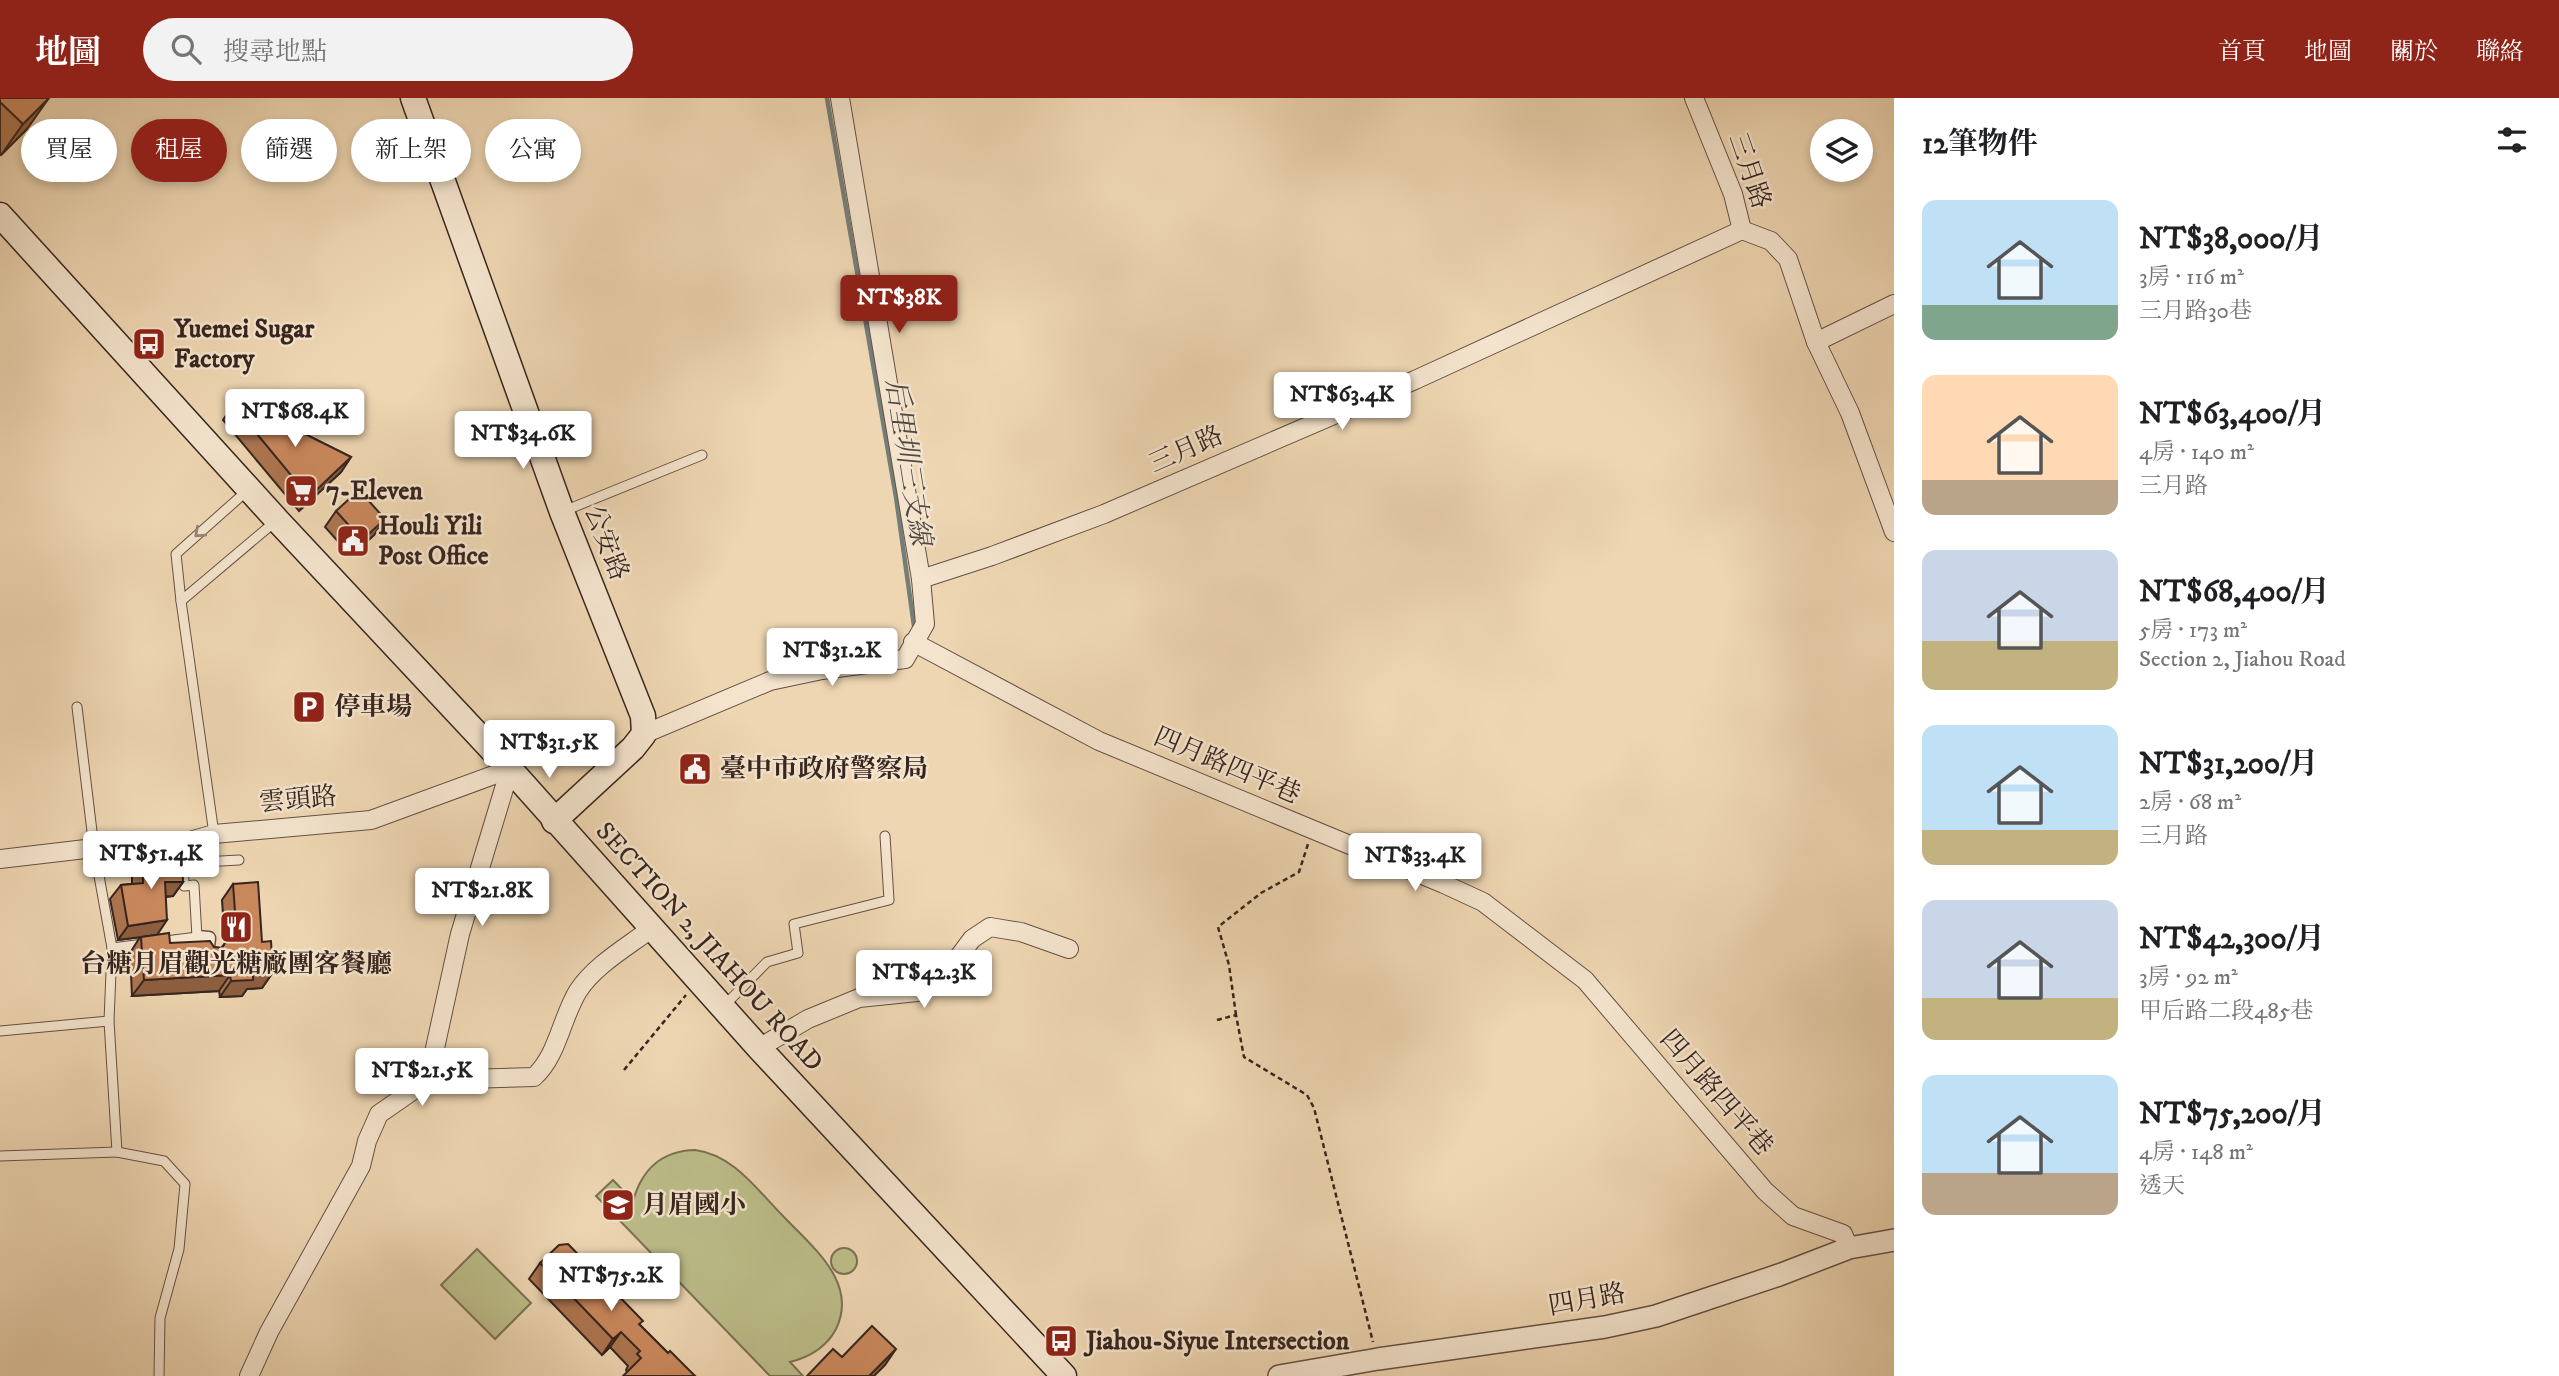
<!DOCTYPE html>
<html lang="zh-TW">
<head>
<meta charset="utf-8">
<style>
	:root { --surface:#fff; --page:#f2f2f2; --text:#202124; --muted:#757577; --accent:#8f2418 }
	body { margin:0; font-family:"IM FELL DW Pica","Noto Serif TC",serif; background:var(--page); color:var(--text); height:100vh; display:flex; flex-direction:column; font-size:26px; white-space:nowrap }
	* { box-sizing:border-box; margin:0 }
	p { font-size:23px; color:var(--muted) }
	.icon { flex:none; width:38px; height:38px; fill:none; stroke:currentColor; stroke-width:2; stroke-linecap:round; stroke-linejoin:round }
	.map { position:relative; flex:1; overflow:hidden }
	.sheet { display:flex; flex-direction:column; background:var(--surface); width:665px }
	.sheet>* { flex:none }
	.banner { position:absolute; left:21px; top:21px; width:665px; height:63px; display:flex; gap:14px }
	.buttons { position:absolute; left:1810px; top:21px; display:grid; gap:14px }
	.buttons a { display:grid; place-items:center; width:63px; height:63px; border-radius:50%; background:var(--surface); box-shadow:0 4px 10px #0003; font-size:35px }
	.price { position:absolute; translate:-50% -60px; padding:0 16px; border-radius:7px; background:#fff; color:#222; font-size:23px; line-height:46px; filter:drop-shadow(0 2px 4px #0008) }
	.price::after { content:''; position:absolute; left:50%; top:42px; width:21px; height:16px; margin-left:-10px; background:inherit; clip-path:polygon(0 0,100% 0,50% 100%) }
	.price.selected { background:var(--accent); color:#fff }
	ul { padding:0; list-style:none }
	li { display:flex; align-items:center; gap:21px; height:175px; padding:0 28px }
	li span { display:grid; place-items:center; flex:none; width:196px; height:140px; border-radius:14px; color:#555 }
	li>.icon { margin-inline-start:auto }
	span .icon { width:84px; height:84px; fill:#fffc; stroke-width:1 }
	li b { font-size:30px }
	h2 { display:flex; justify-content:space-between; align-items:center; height:84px; padding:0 28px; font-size:30px }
	.chip { padding:0 24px; border-radius:32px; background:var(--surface); box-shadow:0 4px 10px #0003; font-size:24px; line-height:63px }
	.chip.selected { background:var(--accent); color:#fff }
	header { display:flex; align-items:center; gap:42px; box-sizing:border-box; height:98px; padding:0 35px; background:var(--accent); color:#fff }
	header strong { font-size:33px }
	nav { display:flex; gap:38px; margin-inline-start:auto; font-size:24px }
	.search { width:490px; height:63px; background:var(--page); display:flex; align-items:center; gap:18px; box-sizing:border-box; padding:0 24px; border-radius:38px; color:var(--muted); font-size:26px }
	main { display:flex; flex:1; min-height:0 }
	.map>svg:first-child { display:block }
</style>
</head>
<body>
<header>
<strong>地圖</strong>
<div class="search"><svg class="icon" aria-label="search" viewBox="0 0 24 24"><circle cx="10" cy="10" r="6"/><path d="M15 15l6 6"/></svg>搜尋地點</div>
<nav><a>首頁</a><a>地圖</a><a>關於</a><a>聯絡</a></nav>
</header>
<main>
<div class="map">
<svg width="1894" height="1278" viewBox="0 0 1894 1278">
	<rect width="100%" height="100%" fill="#eed6b2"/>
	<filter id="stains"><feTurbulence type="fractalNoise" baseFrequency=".00286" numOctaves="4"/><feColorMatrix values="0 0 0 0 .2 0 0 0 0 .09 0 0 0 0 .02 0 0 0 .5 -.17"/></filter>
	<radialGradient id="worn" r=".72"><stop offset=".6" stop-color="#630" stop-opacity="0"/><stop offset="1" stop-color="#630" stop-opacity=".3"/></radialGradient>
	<!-- green -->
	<g fill="#bcbd89" stroke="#7a7154" stroke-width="2">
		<path d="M695,1052C734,1057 757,1092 783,1118C811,1148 859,1184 836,1231C826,1250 810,1259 790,1264L803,1278H770L596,1098L613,1082L633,1103C642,1071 661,1053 695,1052Z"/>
		<circle cx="844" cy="1163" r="13"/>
		<polygon points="477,1151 531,1205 495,1241 441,1187"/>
	</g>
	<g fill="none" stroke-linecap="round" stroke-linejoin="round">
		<!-- stream -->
		<polyline stroke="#747d78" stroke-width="4.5" points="827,0 896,399 914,528"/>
		<defs>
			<g id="service">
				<polyline points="249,391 176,456 181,503 277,422"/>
				<polyline points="564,413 702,357"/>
				<polyline points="181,503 214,736"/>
				<polyline points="77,609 94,750 112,850 109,923 117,1054 164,1063 185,1086 179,1151 160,1220 159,1278"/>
				<polyline points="185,765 239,762"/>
				<polyline points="158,844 197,839 194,787 184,788 183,744"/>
				<polyline points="112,850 144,846"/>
				<polyline points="724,908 767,864 798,855 794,826 889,802 885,738"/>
				<polyline points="0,933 109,923"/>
				<polyline points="0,1058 117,1054"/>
			</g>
			<polyline id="pedestrian" points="197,839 209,840 207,858"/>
			<g id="minor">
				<polyline points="1694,0 1733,96 1742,132"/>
				<polyline points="1742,132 1771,143 1788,161 1816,244 1850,315 1894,434"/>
				<polyline points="1816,244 1894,206"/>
				<polyline points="921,481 992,458 1104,416 1415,282 1742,132"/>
				<polyline points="913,544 1099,643 1444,786 1483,804 1585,882 1765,1093 1793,1118 1843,1136 1849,1150"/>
				<polyline points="644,636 770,583 822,572 905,561 925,526 921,481 840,0"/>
				<polyline points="0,761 94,750 162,751 214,736 371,722 510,671"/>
				<polyline points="759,950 808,921 859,900 917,894 943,880 972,841 990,829 1021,834 1069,851"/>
				<polyline points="428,982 460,836 510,671"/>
				<path d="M249,1278L269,1234L361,1068L367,1043L379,1016L428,982L534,979C558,957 561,921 578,893C595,867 627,849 652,830"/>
			</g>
			<polyline id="tertiary" points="1279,1278 1378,1261 1605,1229 1656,1218 1779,1177 1849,1150 1894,1142"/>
			<g id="secondary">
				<polyline points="413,0 562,414 643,618 644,636 633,650 554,723"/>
				<polyline points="0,117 277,422 510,671 759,950 1064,1278"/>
			</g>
		</defs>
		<!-- service casing -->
		<use href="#service" stroke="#655144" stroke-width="11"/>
		<!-- pedestrian casing -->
		<use href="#pedestrian" stroke="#655144" stroke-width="15"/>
		<!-- minor casing -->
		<use href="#minor" stroke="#655144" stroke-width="20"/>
		<!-- tertiary casing -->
		<use href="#tertiary" stroke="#655144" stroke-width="24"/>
		<!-- secondary casing -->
		<use href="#secondary" stroke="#37251f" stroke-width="27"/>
		<!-- path -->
		<g stroke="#37251f" stroke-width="2.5" stroke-dasharray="5 3.5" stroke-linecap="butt">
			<polyline points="1236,917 1229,867 1218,829 1261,795 1299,774 1308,746"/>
			<polyline points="1217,922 1236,917 1244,959 1307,997 1314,1010 1373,1244"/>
			<polyline points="624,972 686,897"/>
		</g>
		<!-- service -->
		<use href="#service" stroke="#f4e4cd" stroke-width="9"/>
		<!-- pedestrian -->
		<use href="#pedestrian" stroke="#f4e4cd" stroke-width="12"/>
		<!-- minor -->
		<use href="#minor" stroke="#f4e4cd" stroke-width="18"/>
		<!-- tertiary -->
		<use href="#tertiary" stroke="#f4e4cd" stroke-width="21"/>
		<!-- secondary -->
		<use href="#secondary" stroke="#f4e4cd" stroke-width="24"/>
	</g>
	<!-- wall -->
	<g fill="#ad754f" stroke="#37251f" stroke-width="2">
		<polygon points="0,0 27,31 1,57 0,56"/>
		<polygon points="233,307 253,310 351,359 341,374 299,413 223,322"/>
		<polygon points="336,413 374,437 351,458 325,429"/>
		<polygon points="142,761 183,784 173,798 166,799 157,837 170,845 221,850 225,845 222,802 233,786 262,844 273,874 262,890 247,891 242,898 220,899 219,893 132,898 130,855 140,839 118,842 110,801 121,787 132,786 132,776"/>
		<polygon points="540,1165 640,1227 668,1255 695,1278 627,1274 626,1272 628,1268 610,1249 602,1257 529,1181"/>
	</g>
	<!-- shaded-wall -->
	<g fill="#8d5f40" stroke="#37251f" stroke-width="2">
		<polygon points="49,0 27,31 1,57 23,26"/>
		<polygon points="351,359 341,374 299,413 309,399"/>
		<polygon points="385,421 374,437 351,458 362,442"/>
		<polygon points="165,784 183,784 173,798 155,799"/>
		<polygon points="167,822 157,837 118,842 128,828"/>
		<polygon points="273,874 262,890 247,891 242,898 220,899 231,883 253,875"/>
		<polygon points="230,877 219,893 132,898 144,882"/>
		<polygon points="621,1234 610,1249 602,1257 613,1241"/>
		<polygon points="896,1251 885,1267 874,1278 869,1278"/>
	</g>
	<!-- building -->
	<g fill="#c9885c" stroke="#37251f" stroke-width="2">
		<polygon points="0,0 49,0 23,26 0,4"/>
		<polygon points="243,299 253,310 351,359 309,399 233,307"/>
		<polygon points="359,392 385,421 362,442 336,413"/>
		<polygon points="182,759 183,784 165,784 167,822 128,828 121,787 143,785 142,761"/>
		<polygon points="258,784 262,844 271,843 273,874 253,875 253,882 231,883 230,877 144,882 141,839 169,835 170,845 210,843 214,849 222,850 227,842 237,841 233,786"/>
		<polygon points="568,1146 643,1223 639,1226 668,1255 670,1253 695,1278 623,1278 641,1260 637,1256 640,1253 621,1234 613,1241 540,1165 559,1147"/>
		<polygon points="872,1228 896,1251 869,1278 807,1278 833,1251 842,1259"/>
	</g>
	<!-- one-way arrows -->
	<defs><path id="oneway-chevron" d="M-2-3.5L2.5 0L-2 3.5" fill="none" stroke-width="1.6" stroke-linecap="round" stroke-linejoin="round" transform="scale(1.75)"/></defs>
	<use stroke="#968476" href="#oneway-chevron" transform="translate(199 435) rotate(138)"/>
	<!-- icons -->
	<defs>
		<symbol id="bus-square" viewBox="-11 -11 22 22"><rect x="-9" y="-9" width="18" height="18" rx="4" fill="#8f2418" stroke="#f4e4cd"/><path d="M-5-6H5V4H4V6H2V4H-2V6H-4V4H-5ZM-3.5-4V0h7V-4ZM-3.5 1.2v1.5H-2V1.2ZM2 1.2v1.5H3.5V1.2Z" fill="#fff"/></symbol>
		<symbol id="supermarket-square" viewBox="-11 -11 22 22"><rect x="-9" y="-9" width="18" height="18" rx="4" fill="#8f2418" stroke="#f4e4cd"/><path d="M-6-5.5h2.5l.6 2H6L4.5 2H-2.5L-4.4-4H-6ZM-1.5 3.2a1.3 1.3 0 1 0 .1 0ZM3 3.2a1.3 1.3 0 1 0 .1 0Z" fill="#fff"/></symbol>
		<symbol id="civic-square" viewBox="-11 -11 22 22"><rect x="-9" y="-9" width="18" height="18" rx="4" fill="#8f2418" stroke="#f4e4cd"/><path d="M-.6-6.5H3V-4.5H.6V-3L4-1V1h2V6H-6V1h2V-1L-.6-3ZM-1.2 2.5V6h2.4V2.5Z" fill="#fff"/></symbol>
		<symbol id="parking-square" viewBox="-11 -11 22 22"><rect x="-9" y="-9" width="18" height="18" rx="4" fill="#8f2418" stroke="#f4e4cd"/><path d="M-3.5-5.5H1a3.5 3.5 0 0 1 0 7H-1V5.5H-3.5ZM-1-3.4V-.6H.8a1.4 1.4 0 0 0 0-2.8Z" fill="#fff"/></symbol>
		<symbol id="restaurant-square" viewBox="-11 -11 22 22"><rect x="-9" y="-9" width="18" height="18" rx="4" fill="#8f2418" stroke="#f4e4cd"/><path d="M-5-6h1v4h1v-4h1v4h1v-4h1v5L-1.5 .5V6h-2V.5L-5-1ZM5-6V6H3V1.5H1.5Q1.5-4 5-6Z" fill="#fff"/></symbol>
		<symbol id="school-square" viewBox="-11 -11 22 22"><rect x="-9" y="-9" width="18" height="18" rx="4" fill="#8f2418" stroke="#f4e4cd"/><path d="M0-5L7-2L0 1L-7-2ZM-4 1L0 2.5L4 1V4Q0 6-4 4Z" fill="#fff"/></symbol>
	</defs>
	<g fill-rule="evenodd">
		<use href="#bus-square" x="130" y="227" width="38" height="38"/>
		<use href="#supermarket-square" x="282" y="374" width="38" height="38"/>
		<use href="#civic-square" x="334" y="424" width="38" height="38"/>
		<use href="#parking-square" x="290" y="590" width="38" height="38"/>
		<use href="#civic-square" x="676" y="652" width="38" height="38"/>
		<use href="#restaurant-square" x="217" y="810" width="38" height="38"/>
		<use href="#school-square" x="599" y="1088" width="38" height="38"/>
		<use href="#bus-square" x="1042" y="1224" width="38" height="38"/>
	</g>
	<g text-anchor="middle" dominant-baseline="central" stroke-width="5" stroke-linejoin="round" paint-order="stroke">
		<!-- street labels -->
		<g font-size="26" fill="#37251f" stroke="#f4e4cd">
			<text transform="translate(1749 73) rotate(71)">三月路</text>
			<text transform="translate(1186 352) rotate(-24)">三月路</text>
			<text transform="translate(606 445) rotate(69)">公安路</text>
			<text transform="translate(1227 668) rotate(23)">四月路四平巷</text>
			<text transform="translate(298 702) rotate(-5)">雲頭路</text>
			<text transform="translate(709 849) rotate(48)">SECTION 2, JIAHOU ROAD</text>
			<text transform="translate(1716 995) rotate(49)">四月路四平巷</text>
			<text transform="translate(1587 1202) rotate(-10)">四月路</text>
		</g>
		<!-- poi labels -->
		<g font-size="26" font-weight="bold" fill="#37251f" stroke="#f4e4cd" text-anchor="start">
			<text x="174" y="231">Yuemei Sugar<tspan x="174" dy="30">Factory</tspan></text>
			<text x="326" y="393">7-Eleven</text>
			<text x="378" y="428">Houli Yili<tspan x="378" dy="30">Post Office</tspan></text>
			<text x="334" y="609">停車場</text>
			<text x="720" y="671">臺中市政府警察局</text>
			<text x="236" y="866" text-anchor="middle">台糖月眉觀光糖廠團客餐廳</text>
			<text x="642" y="1107">月眉國小</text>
			<text x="1086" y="1243">Jiahou-Siyue Intersection</text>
		</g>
		<!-- water labels -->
		<g font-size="28" font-style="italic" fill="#504a44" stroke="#f4e4cd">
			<text transform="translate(908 364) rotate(81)">后里圳三支線</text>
		</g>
	</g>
	<rect width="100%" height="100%" filter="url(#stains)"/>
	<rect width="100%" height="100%" fill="url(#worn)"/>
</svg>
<div class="buttons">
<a><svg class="icon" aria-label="layers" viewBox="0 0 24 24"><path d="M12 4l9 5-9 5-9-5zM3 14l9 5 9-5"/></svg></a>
</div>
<b class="price selected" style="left:899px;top:237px">NT$38K</b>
<b class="price" style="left:1342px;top:334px">NT$63.4K</b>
<b class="price" style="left:295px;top:351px">NT$68.4K</b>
<b class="price" style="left:523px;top:373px">NT$34.6K</b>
<b class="price" style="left:832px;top:590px">NT$31.2K</b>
<b class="price" style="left:549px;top:682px">NT$31.5K</b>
<b class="price" style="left:151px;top:793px">NT$51.4K</b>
<b class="price" style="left:1415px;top:795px">NT$33.4K</b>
<b class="price" style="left:482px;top:830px">NT$21.8K</b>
<b class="price" style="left:924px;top:912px">NT$42.3K</b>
<b class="price" style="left:422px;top:1010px">NT$21.5K</b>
<b class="price" style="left:611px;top:1215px">NT$75.2K</b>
<div class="banner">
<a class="chip">買屋</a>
<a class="chip selected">租屋</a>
<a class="chip">篩選</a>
<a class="chip">新上架</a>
<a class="chip">公寓</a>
</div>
</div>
<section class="sheet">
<h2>12筆物件<svg class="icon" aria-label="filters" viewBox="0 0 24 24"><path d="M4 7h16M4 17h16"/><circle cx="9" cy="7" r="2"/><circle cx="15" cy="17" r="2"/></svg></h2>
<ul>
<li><span style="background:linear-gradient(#bfe0f5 75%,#7fa58c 0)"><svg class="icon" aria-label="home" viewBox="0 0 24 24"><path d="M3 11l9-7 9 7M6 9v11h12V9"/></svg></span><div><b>NT$38,000/月</b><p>3房 · 116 m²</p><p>三月路30巷</p></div></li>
<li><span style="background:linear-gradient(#ffd9b3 75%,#b9a48a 0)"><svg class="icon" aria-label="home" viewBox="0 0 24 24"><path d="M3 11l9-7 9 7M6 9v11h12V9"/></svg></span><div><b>NT$63,400/月</b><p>4房 · 140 m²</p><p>三月路</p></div></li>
<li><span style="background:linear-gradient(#c9d6e8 65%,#c2b280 0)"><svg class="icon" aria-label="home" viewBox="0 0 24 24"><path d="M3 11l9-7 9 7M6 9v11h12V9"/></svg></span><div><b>NT$68,400/月</b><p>5房 · 173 m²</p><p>Section 2, Jiahou Road</p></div></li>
<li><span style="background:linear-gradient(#bfe0f5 75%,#c2b280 0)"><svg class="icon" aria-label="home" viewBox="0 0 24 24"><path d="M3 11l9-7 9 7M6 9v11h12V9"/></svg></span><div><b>NT$31,200/月</b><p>2房 · 68 m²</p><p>三月路</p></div></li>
<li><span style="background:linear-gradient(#c9d6e8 70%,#c2b280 0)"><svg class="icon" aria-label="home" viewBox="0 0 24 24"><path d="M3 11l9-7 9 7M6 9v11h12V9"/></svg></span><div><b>NT$42,300/月</b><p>3房 · 92 m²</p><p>甲后路二段485巷</p></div></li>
<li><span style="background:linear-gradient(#bfe0f5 70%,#b9a48a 0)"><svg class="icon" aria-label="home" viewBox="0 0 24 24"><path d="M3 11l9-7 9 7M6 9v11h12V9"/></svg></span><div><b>NT$75,200/月</b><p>4房 · 148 m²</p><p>透天</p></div></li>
</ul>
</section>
</main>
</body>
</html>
